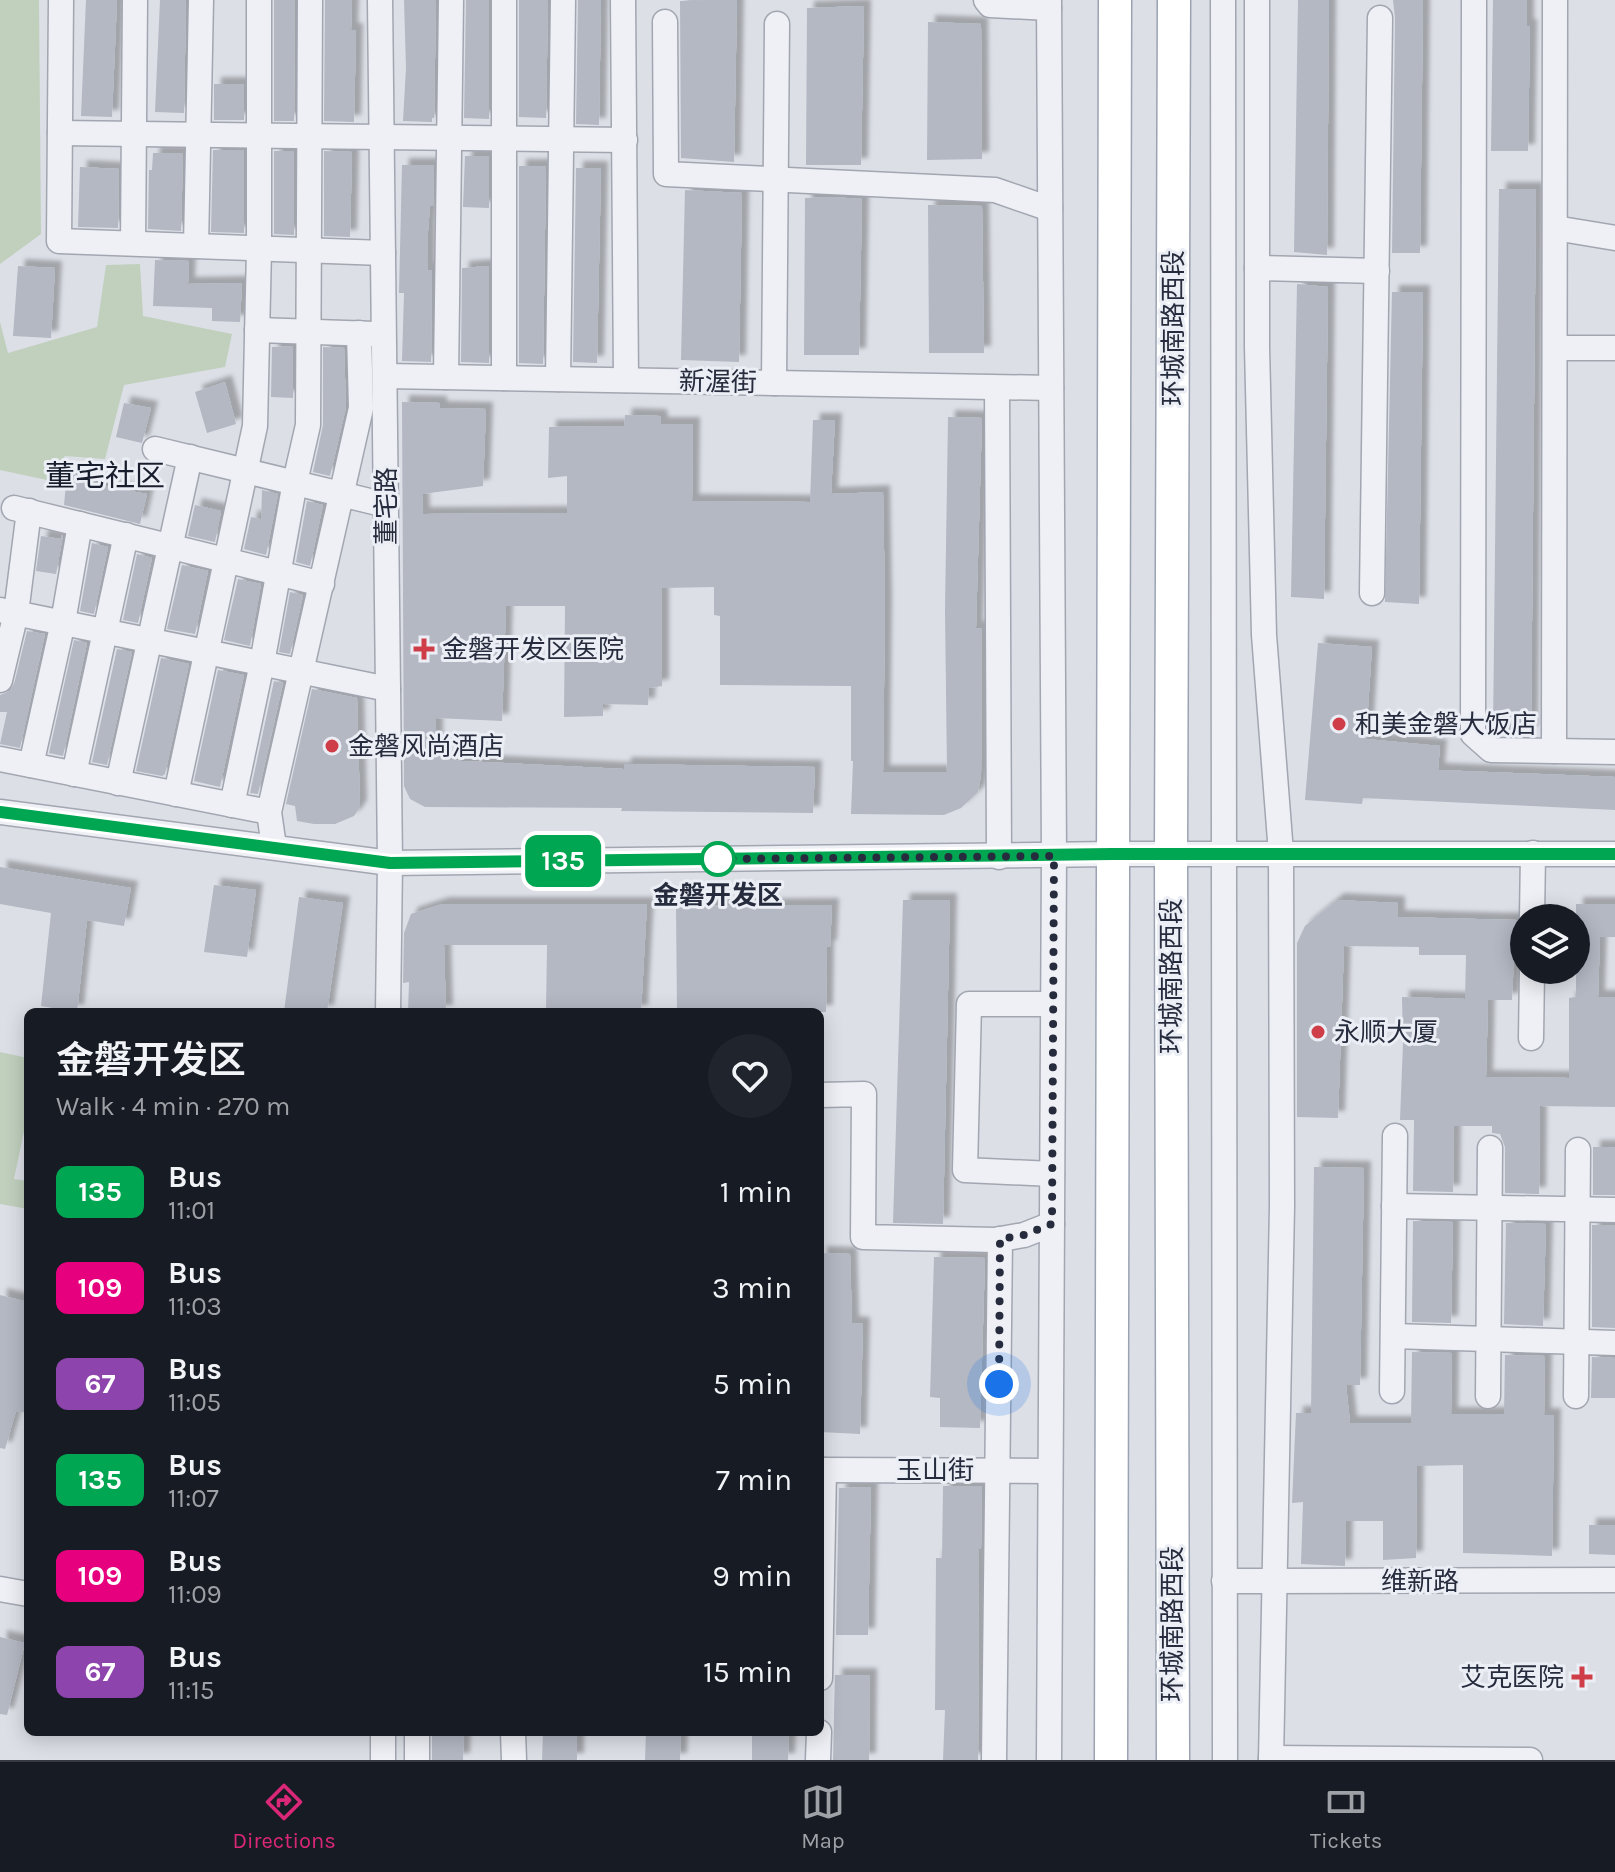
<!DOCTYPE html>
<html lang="en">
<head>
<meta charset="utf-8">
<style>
	:root { --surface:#171b24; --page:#20242c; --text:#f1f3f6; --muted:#9ea1a6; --line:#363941; --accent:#db2777 }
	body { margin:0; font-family:Karla,"Noto Sans SC",sans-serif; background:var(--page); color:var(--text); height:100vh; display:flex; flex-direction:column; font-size:30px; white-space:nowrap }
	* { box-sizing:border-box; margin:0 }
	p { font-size:26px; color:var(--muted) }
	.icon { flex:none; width:44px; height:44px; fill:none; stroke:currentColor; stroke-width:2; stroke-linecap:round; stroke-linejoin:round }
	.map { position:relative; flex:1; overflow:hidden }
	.sheet { position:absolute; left:24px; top:1008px; width:800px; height:728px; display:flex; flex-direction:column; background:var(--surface); border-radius:12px; box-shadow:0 4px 20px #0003 }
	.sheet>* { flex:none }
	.badge { padding:0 16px; border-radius:12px; font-size:28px; line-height:52px }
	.buttons { position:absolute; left:1510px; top:904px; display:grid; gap:16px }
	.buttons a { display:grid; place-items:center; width:80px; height:80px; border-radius:50%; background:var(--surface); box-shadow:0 4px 20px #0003; font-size:40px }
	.you { position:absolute; width:40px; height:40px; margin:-20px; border:6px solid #fff; border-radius:50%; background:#1a73e8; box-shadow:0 0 0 12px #1a73e833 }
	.map>.badge { position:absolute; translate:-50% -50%; box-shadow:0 0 0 4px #fff }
	.round { display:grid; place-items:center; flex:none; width:84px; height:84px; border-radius:42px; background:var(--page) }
	.summary { display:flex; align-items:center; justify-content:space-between; height:136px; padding:0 32px }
	h1 { font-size:38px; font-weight:600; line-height:60px }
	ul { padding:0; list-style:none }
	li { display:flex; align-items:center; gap:24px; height:96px; padding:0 32px }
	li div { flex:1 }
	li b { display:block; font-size:30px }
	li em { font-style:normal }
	li .badge { min-width:88px; font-weight:700; text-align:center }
	.dock { display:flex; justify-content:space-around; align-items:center; height:112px; border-top:2px solid var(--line); background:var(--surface); font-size:22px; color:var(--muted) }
	.dock a { display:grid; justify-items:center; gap:4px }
	.dock .current { color:var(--accent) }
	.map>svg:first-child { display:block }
	.green { fill:#c0d0bd }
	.building { fill:#b3b8c3; filter:url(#shadow) }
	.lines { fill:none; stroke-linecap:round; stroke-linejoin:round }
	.minor-casing { stroke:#a2a6b0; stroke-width:27 }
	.major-casing { stroke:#9ba3b2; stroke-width:35 }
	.minor { stroke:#eff0f5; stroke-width:24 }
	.major { stroke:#fff; stroke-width:32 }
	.line-casing { stroke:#fff; stroke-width:18 }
	.line { stroke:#00a651; stroke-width:12 }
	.walk { stroke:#262c3d; stroke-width:8; stroke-dasharray:0 14.4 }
	.poi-dot { fill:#cf3d48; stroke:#ebeef4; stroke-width:3 }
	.stop-dot { fill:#fff; stroke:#00a651; stroke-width:4 }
	.labels { text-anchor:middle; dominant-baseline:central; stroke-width:6; stroke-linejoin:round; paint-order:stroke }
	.street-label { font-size:26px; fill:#262c3d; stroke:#ebeef4 }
	.poi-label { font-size:26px; fill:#262c3d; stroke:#ebeef4; text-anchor:start }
	.stop-label { font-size:26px; font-weight:bold; fill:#262c3d; stroke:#ebeef4 }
	.quarter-label { font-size:30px; fill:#181e2d; stroke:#ebeef4 }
</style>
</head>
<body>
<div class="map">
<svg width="1615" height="1760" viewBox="0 0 1615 1760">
	<defs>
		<filter id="shadow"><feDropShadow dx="7" dy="-7" stdDeviation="2" flood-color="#0004"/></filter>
	</defs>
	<rect width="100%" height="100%" fill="#dcdfe6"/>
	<!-- green -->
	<g class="green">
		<path d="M 0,0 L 39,0 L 41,234 L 0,264 Z"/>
		<path d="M 140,264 L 143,316 L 232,334 L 225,367 L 124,385 L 105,459 L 65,456 L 47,480 L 0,470 L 0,322 L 8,353 L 97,327 L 106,265 Z"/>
		<path d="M 0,1052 L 28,1058 L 28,1112 L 14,1179 L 28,1181 L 28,1209 L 0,1204 Z"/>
	</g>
	<!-- building -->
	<g class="building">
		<path d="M 86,0 L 117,0 L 112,117 L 81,116 Z"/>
		<path d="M 160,0 L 186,0 L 184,113 L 155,112 Z"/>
		<path d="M 274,0 L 295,0 L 294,121 L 274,121 Z"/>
		<path d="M 325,0 L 352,0 L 351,30 L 356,30 L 354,122 L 324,121 Z"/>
		<path d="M 404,0 L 436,0 L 434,118 L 432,118 L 432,122 L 403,121 L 406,68 Z"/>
		<path d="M 466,0 L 489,0 L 489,119 L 464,118 Z"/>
		<path d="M 519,0 L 548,0 L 546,118 L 519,117 Z"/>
		<path d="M 578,0 L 601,0 L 599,125 L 576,124 Z"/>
		<path d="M 716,0 L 737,0 L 734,162 L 681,158 L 680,1 Z"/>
		<path d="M 1298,0 L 1329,0 L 1327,255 L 1294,252 Z"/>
		<path d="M 1393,0 L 1423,0 L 1420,253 L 1392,253 L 1395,18 Z"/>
		<path d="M 1493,0 L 1527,0 L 1527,26 L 1530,26 L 1528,151 L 1491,151 Z"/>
		<path d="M 864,6 L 861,165 L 806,165 L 807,8 Z"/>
		<path d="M 928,22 L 981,24 L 982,159 L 927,160 Z"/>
		<rect x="214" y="84" width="30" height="36"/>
		<path d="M 213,150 L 244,150 L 244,233 L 211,232 Z"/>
		<path d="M 274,151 L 294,151 L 294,235 L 274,234 Z"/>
		<path d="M 324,151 L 352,152 L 350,237 L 324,236 Z"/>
		<path d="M 153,153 L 183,153 L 181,231 L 148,229 L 149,170 L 152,170 Z"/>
		<path d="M 465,156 L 489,156 L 489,208 L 463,207 Z"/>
		<path d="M 402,165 L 434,165 L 433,206 L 430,206 L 428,231 L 428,270 L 432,270 L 431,362 L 402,361 L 404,293 L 399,293 Z"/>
		<path d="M 519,166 L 546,166 L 543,364 L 519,363 Z"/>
		<path d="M 80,167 L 119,169 L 118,228 L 78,227 Z"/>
		<path d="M 576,168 L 601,168 L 597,363 L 573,362 Z"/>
		<path d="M 1499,189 L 1536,189 L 1531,733 L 1493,732 Z"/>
		<path d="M 685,190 L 742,193 L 739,362 L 681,360 Z"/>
		<path d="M 832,197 L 862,199 L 859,355 L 804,355 L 805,198 Z"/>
		<path d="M 928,205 L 982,206 L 984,353 L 929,353 Z"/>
		<path d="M 155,260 L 189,261 L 188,284 L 242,283 L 240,322 L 212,321 L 212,308 L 153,306 Z"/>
		<path d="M 18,266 L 55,268 L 51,338 L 13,336 Z"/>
		<path d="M 489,266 L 489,363 L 461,362 L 462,268 Z"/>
		<path d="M 1297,284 L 1328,287 L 1324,599 L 1291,597 Z"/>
		<path d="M 1392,292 L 1423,292 L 1419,604 L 1385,602 Z"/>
		<path d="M 293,346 L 293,398 L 271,397 L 272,347 Z"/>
		<path d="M 323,347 L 344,348 L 346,407 L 330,476 L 313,472 L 323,425 Z"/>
		<path d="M 225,382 L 236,424 L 207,433 L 195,392 Z"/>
		<path d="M 402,402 L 440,403 L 440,408 L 486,409 L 483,486 L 422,494 L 423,514 L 567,513 L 567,476 L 548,478 L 549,427 L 624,426 L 625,415 L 660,416 L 661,424 L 693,424 L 692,501 L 810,502 L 813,420 L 835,420 L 831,494 L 883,492 L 885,605 L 883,772 L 947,772 L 945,610 L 948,417 L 982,418 L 976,628 L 982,628 L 981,775 L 978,792 L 961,808 L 944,815 L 851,814 L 853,761 L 851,761 L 851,686 L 720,685 L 720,616 L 714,615 L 714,587 L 662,588 L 662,686 L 649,688 L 648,705 L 603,704 L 603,716 L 564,717 L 565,606 L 506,606 L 502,721 L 436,718 L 436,740 L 444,759 L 462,761 L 624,769 L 624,764 L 815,767 L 813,813 L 621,811 L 622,808 L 425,807 L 410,799 L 404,786 Z"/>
		<path d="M 124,403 L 151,408 L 142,443 L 116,437 Z"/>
		<path d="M 67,473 L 94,476 L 93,484 L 147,494 L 140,524 L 64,505 Z"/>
		<path d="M 262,490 L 278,494 L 266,555 L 244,549 L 251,517 L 260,519 L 261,523 Z"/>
		<path d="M 307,501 L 323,505 L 310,566 L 296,562 Z"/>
		<path d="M 195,505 L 221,511 L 215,542 L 188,536 Z"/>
		<path d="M 62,535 L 63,535 L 56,574 L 36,571 L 41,536 L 61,539 Z"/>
		<path d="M 92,543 L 108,547 L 94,614 L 80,611 Z"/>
		<path d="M 137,554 L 152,558 L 138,623 L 123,620 Z"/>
		<path d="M 182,565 L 208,571 L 195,634 L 167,629 Z"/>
		<path d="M 238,579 L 261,584 L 250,646 L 224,640 Z"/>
		<path d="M 290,592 L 303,595 L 290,654 L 279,652 Z"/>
		<path d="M 27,631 L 45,634 L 20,748 L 0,744 L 7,712 L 0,712 L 0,695 L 10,691 L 14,684 Z"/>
		<path d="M 74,640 L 87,643 L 63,756 L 49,753 Z"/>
		<path d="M 1318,643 L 1372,647 L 1366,739 L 1440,746 L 1438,770 L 1615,777 L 1615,810 L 1363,798 L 1362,804 L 1305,800 Z"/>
		<path d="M 117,649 L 132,652 L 107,765 L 92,762 Z"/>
		<path d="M 161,658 L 189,664 L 165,774 L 162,776 L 136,771 Z"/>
		<path d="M 218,670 L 244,675 L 220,787 L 194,781 Z"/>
		<path d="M 274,681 L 283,683 L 258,794 L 250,793 Z"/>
		<path d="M 312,689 L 357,698 L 360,807 L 354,816 L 335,824 L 314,824 L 297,821 L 295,806 L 286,804 Z"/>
		<path d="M 0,867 L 131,888 L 124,926 L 87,920 L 77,1012 L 41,1006 L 51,913 L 0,904 Z"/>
		<path d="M 214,885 L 256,890 L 247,957 L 204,952 Z"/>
		<path d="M 299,897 L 343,903 L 327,1012 L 284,1012 Z"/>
		<path d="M 903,900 L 950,900 L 943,1224 L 893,1223 Z"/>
		<path d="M 1337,900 L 1398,903 L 1398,917 L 1517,920 L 1524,931 L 1522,956 L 1514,956 L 1512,1000 L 1488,1000 L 1486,1077 L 1569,1078 L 1569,998 L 1576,997 L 1576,904 L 1615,904 L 1615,937 L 1600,937 L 1598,997 L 1615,997 L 1615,1107 L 1540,1106 L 1539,1194 L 1505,1193 L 1505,1147 L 1500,1134 L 1492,1133 L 1492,1126 L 1454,1126 L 1453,1192 L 1413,1191 L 1414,1120 L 1400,1120 L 1403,1043 L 1402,997 L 1465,999 L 1466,955 L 1419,955 L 1419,947 L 1344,946 L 1338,1118 L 1297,1117 L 1297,943 L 1305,926 Z"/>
		<path d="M 442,904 L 647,904 L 641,1012 L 546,1012 L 547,945 L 444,945 L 446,1012 L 408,1012 L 409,982 L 403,983 L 404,933 L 411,914 Z"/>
		<path d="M 832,905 L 830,947 L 827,947 L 826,1012 L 677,1012 L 676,906 Z"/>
		<rect x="1593" y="1147" width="22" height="48"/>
		<path d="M 1314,1167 L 1364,1168 L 1360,1385 L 1346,1385 L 1350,1423 L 1411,1423 L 1412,1352 L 1452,1353 L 1451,1414 L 1504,1414 L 1505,1355 L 1545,1356 L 1544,1415 L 1554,1415 L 1552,1556 L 1463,1553 L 1463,1465 L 1417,1466 L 1416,1558 L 1383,1560 L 1383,1521 L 1346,1521 L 1345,1566 L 1301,1564 L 1303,1502 L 1292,1503 L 1296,1413 L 1311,1413 Z"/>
		<path d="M 1413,1221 L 1453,1222 L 1451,1323 L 1412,1322 Z"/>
		<path d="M 1506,1223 L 1546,1224 L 1543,1326 L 1504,1324 Z"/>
		<path d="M 1592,1225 L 1615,1225 L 1615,1328 L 1592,1327 Z"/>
		<path d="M 820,1253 L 850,1254 L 852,1323 L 863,1324 L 860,1434 L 820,1432 Z"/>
		<path d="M 934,1257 L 985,1258 L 980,1428 L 940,1427 L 940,1398 L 930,1397 Z"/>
		<path d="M 0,1295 L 28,1302 L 28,1413 L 16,1411 L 5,1449 L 0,1448 Z"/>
		<path d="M 1592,1357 L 1615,1358 L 1615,1398 L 1591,1398 Z"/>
		<path d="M 943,1486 L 982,1486 L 981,1549 L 979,1549 L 978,1760 L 943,1760 L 945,1710 L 935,1710 L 936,1558 L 942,1558 Z"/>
		<path d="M 871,1487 L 868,1635 L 836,1635 L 839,1488 Z"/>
		<path d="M 1589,1525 L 1615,1525 L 1615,1555 L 1589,1554 Z"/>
		<path d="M 0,1637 L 25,1643 L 7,1715 L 0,1714 Z"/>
		<path d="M 835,1675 L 870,1675 L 869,1760 L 833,1760 Z"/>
		<path d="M 432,1732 L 464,1732 L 463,1760 L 432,1760 Z"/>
		<path d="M 543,1732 L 577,1732 L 577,1760 L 542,1760 Z"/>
		<path d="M 646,1732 L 681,1732 L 680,1760 L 645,1760 Z"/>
		<path d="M 752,1732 L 789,1732 L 788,1760 L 752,1760 Z"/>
	</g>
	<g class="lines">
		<!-- minor casing -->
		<g class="minor-casing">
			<g id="minor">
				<path d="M 61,0 L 59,241 L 383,253"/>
				<path d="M 380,0 L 390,863 L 388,1012"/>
				<path d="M 623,0 L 626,380"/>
				<path d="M 986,0 L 990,5 L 1049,8"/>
				<path d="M 1049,0 L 1054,856 L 1049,1760"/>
				<path d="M 1223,0 L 1225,1760"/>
				<path d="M 1257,0 L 1257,347 L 1264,635 L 1281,853 L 1282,1206 L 1271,1760"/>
				<path d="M 1474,0 L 1473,734 L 1491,750 L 1615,752"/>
				<path d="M 665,22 L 666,174 L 995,190 L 1050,209"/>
				<path d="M 60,133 L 625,140"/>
				<path d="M 1555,228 L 1615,238"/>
				<path d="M 133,243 L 135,0"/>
				<path d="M 196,246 L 201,0"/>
				<path d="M 1257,268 L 1377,271"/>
				<path d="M 257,330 L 375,334"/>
				<path d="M 1555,348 L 1615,348"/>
				<path d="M 386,376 L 1051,388"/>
				<path d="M 446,377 L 451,0"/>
				<path d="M 504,378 L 504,0"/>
				<path d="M 558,379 L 563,0"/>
				<path d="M 774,383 L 777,24"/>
				<path d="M 997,388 L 999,857"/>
				<path d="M 155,449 L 386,505"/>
				<path d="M 14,508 L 322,584"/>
				<path d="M 1372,593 L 1380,18"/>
				<path d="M 0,610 L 388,689"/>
				<path d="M 0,680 L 16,613 L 29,511"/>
				<path d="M 1554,751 L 1555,0"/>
				<path d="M 0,759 L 269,812"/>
				<path d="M 31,765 L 63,622 L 80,524"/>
				<path d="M 74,774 L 126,535"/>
				<path d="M 118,783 L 190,457"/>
				<path d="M 176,794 L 255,426 L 259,248 L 259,0"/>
				<path d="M 232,805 L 262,663 L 295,482 L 308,425 L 310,0"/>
				<path d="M 0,812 L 390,863 L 1112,854 L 1615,854"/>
				<path d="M 274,847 L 269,812 L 361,408 L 359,333"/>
				<path d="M 1532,918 L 1533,853"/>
				<path d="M 1531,1038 L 1532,970"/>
				<path d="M 820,1095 L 864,1094 L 863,1237 L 995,1240 L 1024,1235 L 1052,1224"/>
				<path d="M 1052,1174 L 965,1170 L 969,1004 L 1052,1004"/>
				<path d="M 1394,1206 L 1615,1210"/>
				<path d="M 1393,1336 L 1615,1343"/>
				<path d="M 1392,1391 L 1395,1136"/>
				<path d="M 1488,1396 L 1490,1148"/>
				<path d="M 1576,1396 L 1578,1150"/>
				<path d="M 820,1470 L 1050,1471"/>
				<path d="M 1224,1581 L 1615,1580"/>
				<path d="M 0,1589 L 28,1594"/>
				<path d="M 820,1678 L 824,1470"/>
				<path d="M 513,1732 L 514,1760"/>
				<path d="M 1271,1758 L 1530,1760"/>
				<path d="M 383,1760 L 383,1732"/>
				<path d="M 417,1760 L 417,1732"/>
				<path d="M 818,1760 L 819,1732"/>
				<path d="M 994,1760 L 1000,1239"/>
			</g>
		</g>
		<!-- major casing -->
		<g class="major-casing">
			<g id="major">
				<path d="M 1111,1760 L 1115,0"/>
				<path d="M 1173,1760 L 1171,854 L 1174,0"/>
			</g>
		</g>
		<!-- minor -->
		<use href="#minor" class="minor"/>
		<!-- major -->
		<use href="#major" class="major"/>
	</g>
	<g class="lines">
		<!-- line casing -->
		<g class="line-casing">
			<path id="line" d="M 0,812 L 390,863 L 1112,854 L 1615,854"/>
		</g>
		<!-- line -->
		<use href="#line" class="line"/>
		<!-- walk -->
		<path class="walk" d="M 718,859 L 1054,856 L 1052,1224 L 1024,1235 L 1000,1239 L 999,1384"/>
	</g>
	<!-- markers -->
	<g class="poi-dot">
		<path d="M420 637h8v8h8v8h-8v8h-8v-8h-8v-8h8z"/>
		<circle cx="1339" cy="724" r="8"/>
		<circle cx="332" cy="746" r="8"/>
		<circle cx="1318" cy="1032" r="8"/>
		<path d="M1578 1665h8v8h8v8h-8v8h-8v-8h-8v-8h8z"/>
	</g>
	<circle class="stop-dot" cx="718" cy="859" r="16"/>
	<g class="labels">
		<!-- street labels -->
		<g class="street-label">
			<text transform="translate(1173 328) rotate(-90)">环城南路西段</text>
			<text transform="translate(718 382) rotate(1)">新渥街</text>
			<text transform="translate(386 506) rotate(-90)">董宅路</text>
			<text transform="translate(1171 976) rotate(-90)">环城南路西段</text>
			<text x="935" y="1470">玉山街</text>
			<text x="1420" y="1581">维新路</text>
			<text transform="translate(1172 1624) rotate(-90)">环城南路西段</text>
		</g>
		<!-- poi labels -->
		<g class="poi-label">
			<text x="442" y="649">金磐开发区医院</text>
			<text x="1355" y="724">和美金磐大饭店</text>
			<text x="348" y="746">金磐风尚酒店</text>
			<text x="1334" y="1032">永顺大厦</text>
			<text x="1564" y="1677" text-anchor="end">艾克医院</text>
		</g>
		<!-- stop labels -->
		<g class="stop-label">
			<text x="718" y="895">金磐开发区</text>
		</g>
		<!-- quarter labels -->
		<g class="quarter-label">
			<text x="105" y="476">董宅社区</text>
		</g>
	</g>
</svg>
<div class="buttons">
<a><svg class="icon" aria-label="layers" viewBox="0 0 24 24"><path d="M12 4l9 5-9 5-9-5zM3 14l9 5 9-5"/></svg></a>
</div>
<div class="you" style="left:999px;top:1384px"></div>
<b class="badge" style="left:563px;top:861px;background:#00a651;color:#fff">135</b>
<section class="sheet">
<div class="summary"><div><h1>金磐开发区</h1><p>Walk · 4 min · 270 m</p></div><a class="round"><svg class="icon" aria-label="heart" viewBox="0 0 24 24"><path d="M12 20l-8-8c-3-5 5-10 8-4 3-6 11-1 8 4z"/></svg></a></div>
<ul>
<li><span class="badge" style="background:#00a651;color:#fff">135</span><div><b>Bus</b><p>11:01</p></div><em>1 min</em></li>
<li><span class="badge" style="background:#e6007e;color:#fff">109</span><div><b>Bus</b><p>11:03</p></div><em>3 min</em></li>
<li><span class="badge" style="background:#8e44ad;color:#fff">67</span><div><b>Bus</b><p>11:05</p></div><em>5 min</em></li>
<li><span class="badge" style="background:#00a651;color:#fff">135</span><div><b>Bus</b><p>11:07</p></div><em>7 min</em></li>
<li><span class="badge" style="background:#e6007e;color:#fff">109</span><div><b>Bus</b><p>11:09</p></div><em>9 min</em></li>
<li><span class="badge" style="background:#8e44ad;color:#fff">67</span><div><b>Bus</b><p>11:15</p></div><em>15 min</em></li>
</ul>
</section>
</div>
<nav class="dock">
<a class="current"><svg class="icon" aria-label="directions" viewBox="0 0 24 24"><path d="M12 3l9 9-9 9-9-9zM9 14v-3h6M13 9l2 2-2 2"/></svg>Directions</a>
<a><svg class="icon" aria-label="map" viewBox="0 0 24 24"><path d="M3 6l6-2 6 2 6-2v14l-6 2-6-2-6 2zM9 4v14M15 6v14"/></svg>Map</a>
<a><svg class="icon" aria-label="tickets" viewBox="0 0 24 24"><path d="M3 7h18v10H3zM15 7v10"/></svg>Tickets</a>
</nav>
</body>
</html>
